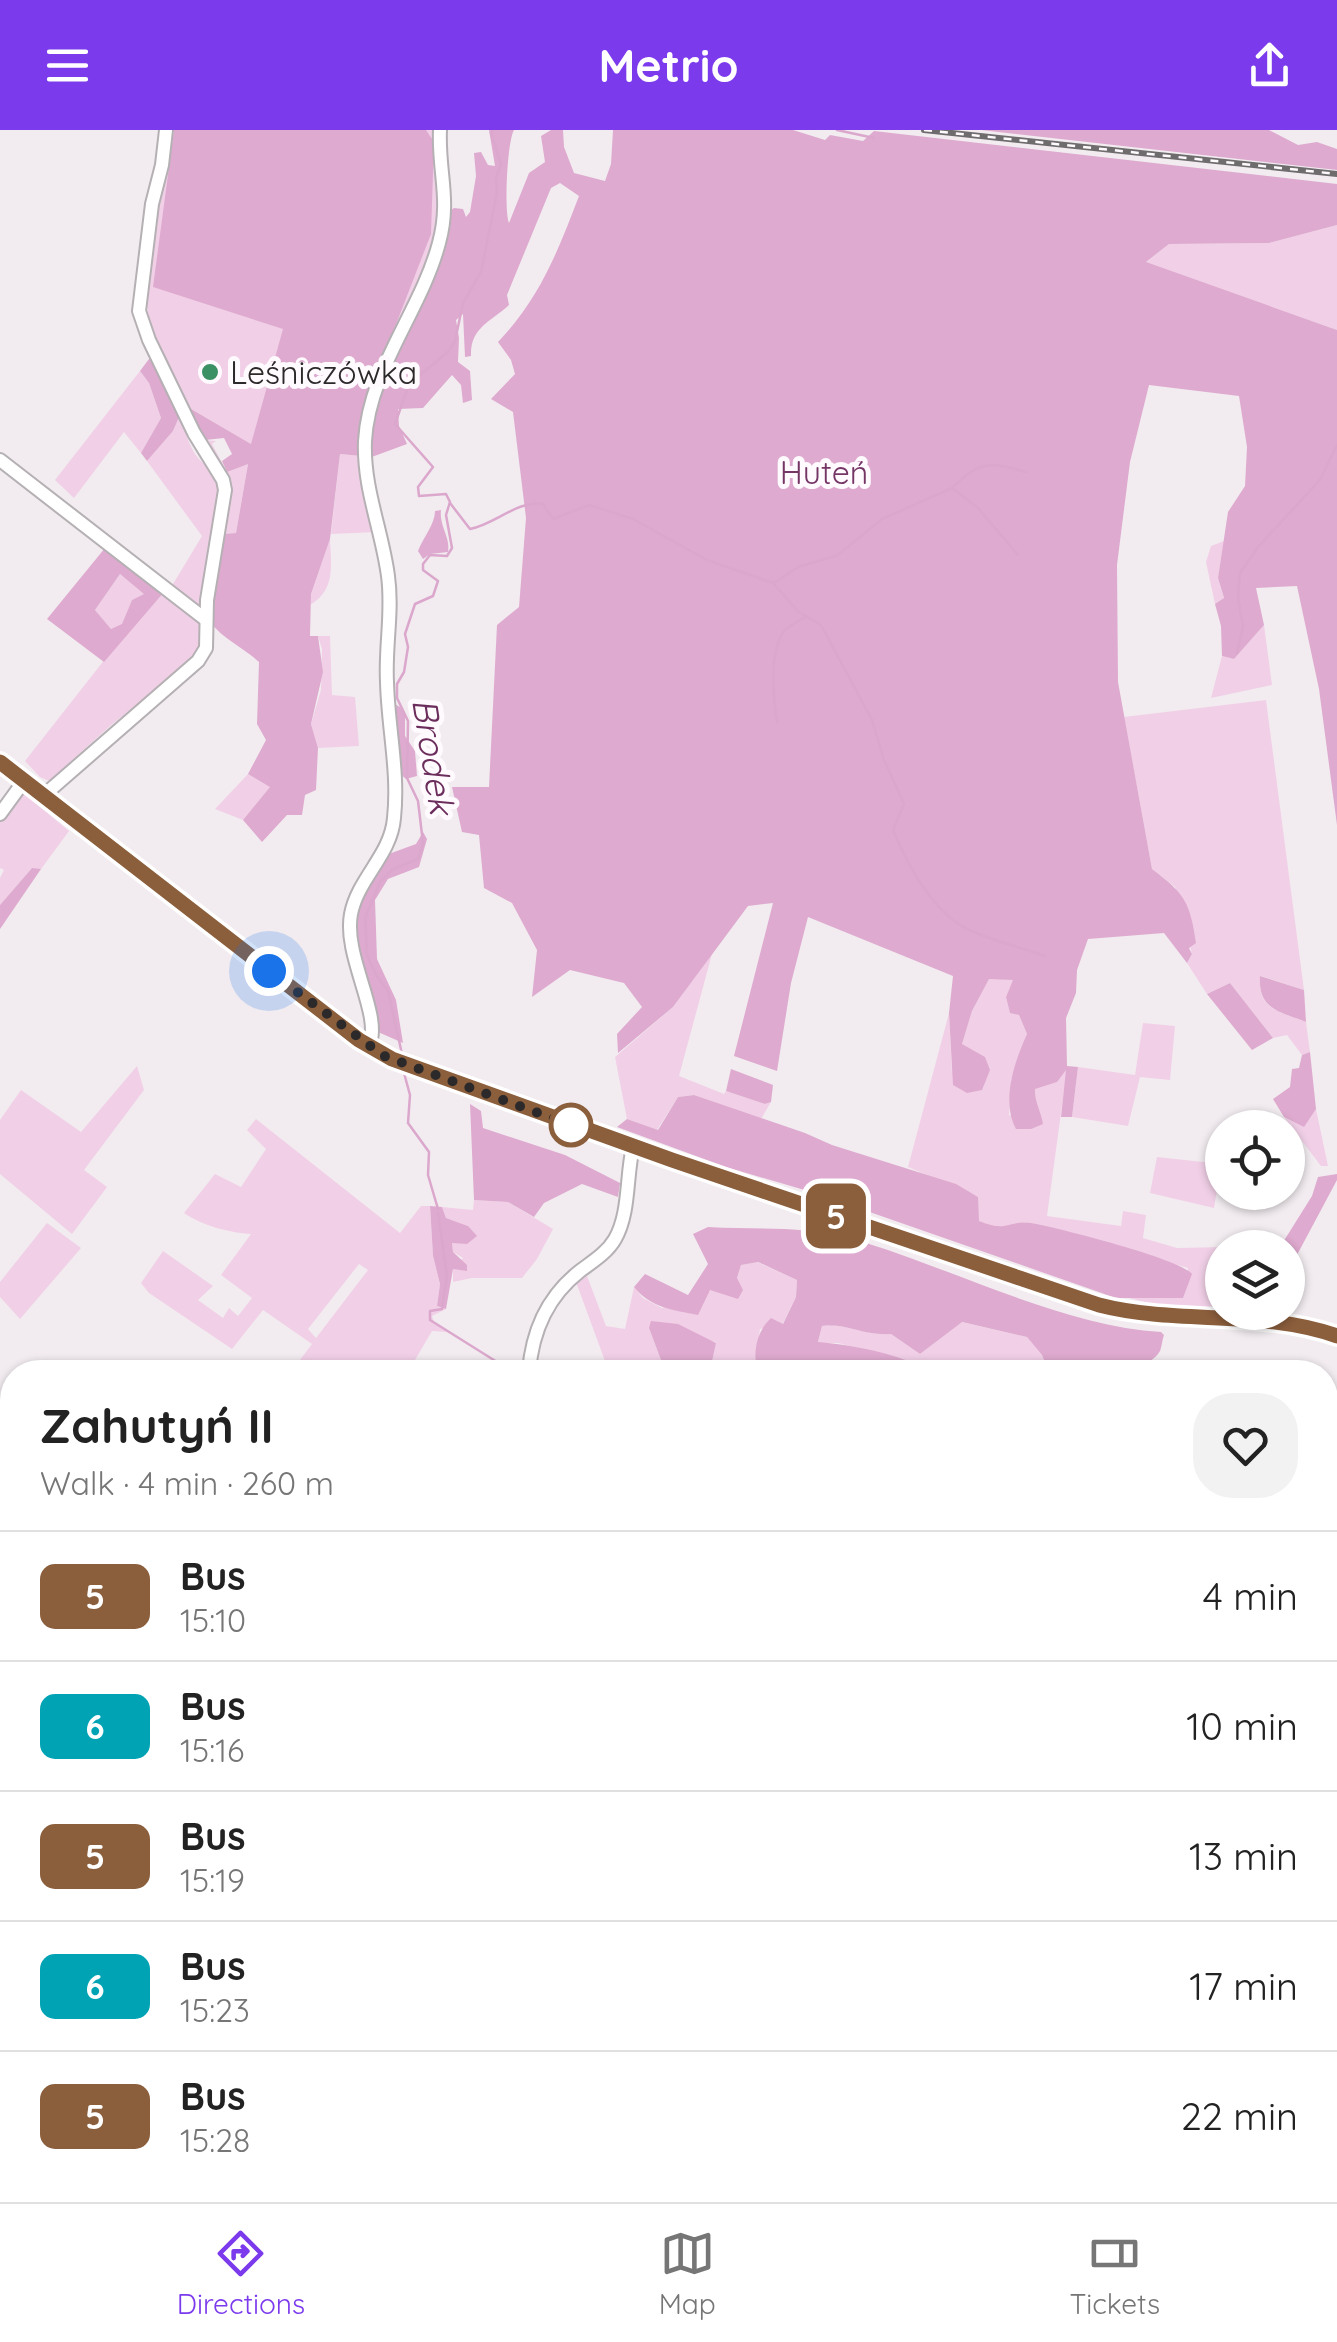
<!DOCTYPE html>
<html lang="en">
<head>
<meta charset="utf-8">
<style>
	:root { --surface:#fff; --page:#f2f2f2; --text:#222; --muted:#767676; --line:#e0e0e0; --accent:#7c3aed }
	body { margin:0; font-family:Quicksand,sans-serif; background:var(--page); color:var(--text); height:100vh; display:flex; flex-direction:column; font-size:38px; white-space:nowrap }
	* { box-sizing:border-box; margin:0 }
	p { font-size:32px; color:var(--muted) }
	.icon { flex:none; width:55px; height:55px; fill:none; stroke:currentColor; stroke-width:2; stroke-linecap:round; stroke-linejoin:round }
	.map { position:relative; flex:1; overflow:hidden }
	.panel { position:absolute; left:0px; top:1230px; width:1338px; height:842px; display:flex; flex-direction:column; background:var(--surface); border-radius:40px 40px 0 0; box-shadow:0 2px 8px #0004 }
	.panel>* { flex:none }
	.badge { padding:0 20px; border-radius:15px; font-size:35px; line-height:65px }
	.controls { position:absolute; left:1205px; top:980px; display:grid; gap:20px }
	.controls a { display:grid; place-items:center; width:100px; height:100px; border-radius:50%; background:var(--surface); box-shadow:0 2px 8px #0004; font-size:50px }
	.you { position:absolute; width:50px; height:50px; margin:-25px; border:8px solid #fff; border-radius:50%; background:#1a73e8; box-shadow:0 0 0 15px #1a73e833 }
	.map>.badge { position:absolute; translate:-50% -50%; box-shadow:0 0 0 5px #fff }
	.round { display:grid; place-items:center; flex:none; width:105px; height:105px; border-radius:40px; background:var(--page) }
	.summary { display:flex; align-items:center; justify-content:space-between; height:170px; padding:0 40px }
	h1 { font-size:48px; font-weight:700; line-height:75px }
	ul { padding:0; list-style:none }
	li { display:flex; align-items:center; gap:30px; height:130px; padding:0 40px; border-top:2px solid var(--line) }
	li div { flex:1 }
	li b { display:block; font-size:38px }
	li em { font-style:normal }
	li .badge { min-width:110px; font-weight:700; text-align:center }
	header { display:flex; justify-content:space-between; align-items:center; height:130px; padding:0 40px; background:var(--accent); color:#fff; font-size:45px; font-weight:700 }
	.menu { display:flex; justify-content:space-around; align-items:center; height:140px; border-top:2px solid var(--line); background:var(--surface); font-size:28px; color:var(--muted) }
	.menu a { display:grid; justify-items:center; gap:5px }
	.menu .selected { color:var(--accent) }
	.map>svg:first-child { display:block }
	.green { fill:#f1d0e7; fill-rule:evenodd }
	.forest { fill:#deaacf; fill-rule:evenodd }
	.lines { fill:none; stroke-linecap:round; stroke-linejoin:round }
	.stream { stroke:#dba7cc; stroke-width:2.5 }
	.minor-casing { stroke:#b5b0b3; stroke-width:16 }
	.major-casing { stroke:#ccc; stroke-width:19 }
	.minor { stroke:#fff; stroke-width:12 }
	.major { stroke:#daa5cd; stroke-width:15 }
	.rail-casing { stroke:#6f6c6e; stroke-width:6 }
	.rail { stroke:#fffafd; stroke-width:2.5; stroke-dasharray:8; stroke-linecap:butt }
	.line-casing { stroke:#fff; stroke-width:22 }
	.line { stroke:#8b5e3c; stroke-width:15 }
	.walk { stroke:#2b292a; stroke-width:10; stroke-dasharray:0 18 }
	.poi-dot { fill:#3c9164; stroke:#fffafd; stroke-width:4 }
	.stop-dot { fill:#fff; stroke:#8b5e3c; stroke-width:5 }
	.labels { text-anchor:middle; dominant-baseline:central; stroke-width:10; stroke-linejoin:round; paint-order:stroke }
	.poi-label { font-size:32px; fill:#2b292a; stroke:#fffafd; text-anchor:start }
	.park-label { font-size:32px; fill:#753666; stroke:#fffafd }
	.water-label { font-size:35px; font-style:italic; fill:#6b2d5c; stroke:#fffafd }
</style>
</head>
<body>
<header><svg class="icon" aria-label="menu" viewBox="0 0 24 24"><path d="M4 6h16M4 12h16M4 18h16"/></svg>Metrio<svg class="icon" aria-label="share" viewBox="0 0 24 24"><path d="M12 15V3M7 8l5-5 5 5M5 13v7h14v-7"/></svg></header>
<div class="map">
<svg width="1337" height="2072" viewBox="0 0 1337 2072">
	<rect width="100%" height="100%" fill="#f2ecf0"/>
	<!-- green -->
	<g class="green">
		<path d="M 171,0 L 433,0 L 441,52 L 439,114 L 386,223 L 251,314 L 186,276 L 149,200 L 146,159 L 155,76 L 170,29 Z"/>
		<path d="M 1337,95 L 1337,200 L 1145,133 L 1169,114 L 1269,113 Z"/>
		<path d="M 140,241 L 149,253 L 161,288 L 141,323 L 124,302 L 74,368 L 55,350 Z"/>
		<path d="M 180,285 C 184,298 188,313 195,324 C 203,336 217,342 221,356 L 200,476 L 196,476 L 173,454 L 202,406 L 147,331 L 173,301 Z"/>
		<path d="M 205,310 L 216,311 L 212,314 L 227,342 L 248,333 L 236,403 L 222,404 L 228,359 Z"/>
		<path d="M 340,324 L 361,326 L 377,402 L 331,404 Z"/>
		<path d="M 330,409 C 331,435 336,460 310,475 L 311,464 Z"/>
		<path d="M 1224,411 L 1218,448 L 1224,469 L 1215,474 L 1206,432 L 1211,416 Z"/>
		<path d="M 120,444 L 145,464 L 132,470 L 122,495 L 111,499 L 95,480 Z"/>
		<path d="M 164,462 L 200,490 L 202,515 L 196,526 L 110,596 L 49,651 L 40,647 L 25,631 L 120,510 Z"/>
		<path d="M 1264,495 L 1272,555 L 1211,568 L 1222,526 L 1234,529 Z"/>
		<path d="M 318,506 L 330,506 L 332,565 L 355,567 L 359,616 L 318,618 L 311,594 L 321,560 L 322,519 Z"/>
		<path d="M 1266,570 L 1304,860 L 1261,846 C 1256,880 1280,881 1306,892 L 1310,922 L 1302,925 L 1287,905 L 1273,908 L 1230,853 L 1207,864 L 1187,833 L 1192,824 L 1175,757 L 1152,739 L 1124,587 Z"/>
		<path d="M 248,644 L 271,656 L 243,690 L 215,679 Z"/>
		<path d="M 21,661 L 69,701 L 41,739 L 31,739 L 0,775 L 0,748 L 4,740 L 0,738 L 0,691 Z"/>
		<path d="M 712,824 L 679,946 L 724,964 L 726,961 L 765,974 L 771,972 L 761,989 L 694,965 L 678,967 L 657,1000 L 627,989 L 615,927 L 673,877 Z"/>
		<path d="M 989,848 L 1014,850 L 1006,867 L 1010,882 L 1019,885 L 1027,904 L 1011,951 L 1009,986 L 1034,969 L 1035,958 L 1057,952 L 1060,944 L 1067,939 L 1047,1086 L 1121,1096 L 1123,1081 L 1146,1085 L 1143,1108 L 1177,1118 L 1223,1117 L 1222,1178 L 1156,1175 L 1129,1168 L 1183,1168 L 1188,1138 L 1026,1092 L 998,1099 L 978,1091 L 978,1067 L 908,1037 L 949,883 L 952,941 L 973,922 L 962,914 L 972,881 Z"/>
		<path d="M 1143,893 L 1175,896 L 1170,950 L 1140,947 L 1128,996 L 1072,987 L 1078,937 L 1135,945 Z"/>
		<path d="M 137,936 L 144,960 L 84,1040 L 107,1057 L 72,1104 L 0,1044 L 0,990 L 21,960 L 81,1002 Z"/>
		<path d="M 1316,979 L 1328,1036 L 1321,1036 L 1284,987 L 1304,996 Z"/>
		<path d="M 256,989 L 400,1103 L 421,1076 L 430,1076 L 433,1126 L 440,1154 L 437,1176 L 446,1179 L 432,1186 L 434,1192 L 448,1202 L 432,1201 L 408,1242 L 291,1242 L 312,1214 L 263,1180 L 232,1219 L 149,1163 L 141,1153 L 163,1121 L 213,1156 L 198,1170 L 223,1188 L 229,1178 L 238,1186 L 252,1168 L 221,1145 L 251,1104 C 230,1103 201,1095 184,1083 L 215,1044 L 241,1057 L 266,1019 L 247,1000 ZM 359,1134 L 368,1140 L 316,1208 L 308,1199 Z"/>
		<path d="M 1157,1027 L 1222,1034 L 1220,1060 L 1217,1060 L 1214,1078 L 1150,1063 Z"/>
		<path d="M 474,1070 L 508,1072 L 553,1099 L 537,1129 L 522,1148 L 472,1148 L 453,1152 L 453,1138 L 463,1128 L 453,1122 L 452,1113 L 468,1096 L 446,1088 L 442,1077 L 473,1080 Z"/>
		<path d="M 47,1093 L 81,1118 L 20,1189 L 0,1167 L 0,1152 Z"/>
		<path d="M 757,1132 L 797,1150 L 796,1167 L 782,1195 L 760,1199 L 755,1231 L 757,1242 L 725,1242 L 711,1236 L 716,1212 L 649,1198 L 664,1238 L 652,1242 L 609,1242 L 576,1152 L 587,1146 L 606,1196 L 625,1199 L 634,1157 L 643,1168 L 662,1178 L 710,1160 L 722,1162 L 737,1148 L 741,1135 Z"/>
		<path d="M 961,1192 L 1027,1207 L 1042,1225 L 1049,1242 L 928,1242 L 908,1231 L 838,1213 L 818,1213 L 822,1196 C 848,1193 863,1206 891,1204 L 920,1224 Z"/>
		<path d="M 0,1349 L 12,1359 L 12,1419 L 0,1409 Z"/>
		<path d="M 3,1468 L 12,1474 L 12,1529 L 0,1520 L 0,1472 Z"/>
		<path d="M 1334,1555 L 1337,1556 L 1337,1575 L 1330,1587 L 1337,1594 L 1337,1629 L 1325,1636 L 1325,1583 Z"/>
		<path d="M 12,1960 L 12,2026 L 0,2037 L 0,1970 Z"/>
		<path d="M 1196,2060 L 1283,2060 L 1261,2072 L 1207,2072 Z"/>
	</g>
	<!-- forest -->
	<g class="forest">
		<path d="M 174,0 L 426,0 L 434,12 L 431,104 L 381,233 L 361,326 L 340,324 L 330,409 L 311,464 L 310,506 L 318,506 L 323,542 L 311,594 L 318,618 L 316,660 L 305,665 L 302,685 L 287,685 L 262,712 L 243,690 L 270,657 L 248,644 L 266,610 L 257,594 L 259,532 C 244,518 223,509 211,493 L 222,404 L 236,403 L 248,334 L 227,342 L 222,331 L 232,324 L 224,308 L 205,310 L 186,276 L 251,314 L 283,199 L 153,157 Z"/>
		<path d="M 489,0 L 514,0 C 507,12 504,82 509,93 L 529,43 L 545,32 L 541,6 L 551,0 L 563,0 L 564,17 L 574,43 L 605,51 L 611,34 L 613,0 L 793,0 L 825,10 L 830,5 L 863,11 L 874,1 L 1337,54 L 1337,95 L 1269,113 L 1169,114 L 1146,132 L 1337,200 L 1337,695 L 1319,559 L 1297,456 L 1256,458 L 1264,495 L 1234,529 L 1222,526 L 1221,496 L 1215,474 L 1224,468 L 1218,448 L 1228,382 L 1245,356 L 1247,317 L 1239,266 L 1149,255 L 1130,332 L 1117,435 L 1118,552 L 1152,739 C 1185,764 1190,772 1196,813 L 1189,818 L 1192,824 L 1187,833 L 1164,803 L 1088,809 L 1077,840 L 1076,863 L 1066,888 L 1067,936 L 1078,937 L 1072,987 L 1061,987 L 1066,940 L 1057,952 L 1035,959 C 1034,971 1041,981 1043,994 L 1031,999 L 1016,999 C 1001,971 1014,933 1027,904 L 1019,885 L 1010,883 L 1006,867 L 1013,850 L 989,849 L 972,881 L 962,914 L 985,927 L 990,940 L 982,960 L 967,963 L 953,955 L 949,883 L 953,846 L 808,787 L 791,853 L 777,941 L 734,926 L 773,773 L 748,776 L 673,877 L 618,923 L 617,904 L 642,877 L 624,853 L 570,840 L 532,867 L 537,820 L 512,773 L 484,758 L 479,705 L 462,702 L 452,657 L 489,657 L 497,495 L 519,477 L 526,388 L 513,282 L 491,269 L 515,244 L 511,230 L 498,212 C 540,168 558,121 579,66 L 560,53 L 551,58 L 507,165 L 509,175 C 491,192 470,197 471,226 L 465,227 L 463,184 L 456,190 L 459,208 L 458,232 L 470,241 L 472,270 L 463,273 L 461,255 L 452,245 L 423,278 L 398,279 L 399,296 L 407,314 L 369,328 L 370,292 L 448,82 L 454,78 L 463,79 L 466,87 L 470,82 L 476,46 L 474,23 L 481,22 L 488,35 L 495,36 Z"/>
		<path d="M 981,0 L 1269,0 L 1298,15 L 1317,12 L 1337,19 L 1337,40 Z"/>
		<path d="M 152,225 L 180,285 L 173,301 L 147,331 L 141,323 L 161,288 L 149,253 L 140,241 Z"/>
		<path d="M 441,380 C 439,396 451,408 448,422 L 430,424 L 423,429 L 418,421 C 423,408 435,394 435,381 Z"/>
		<path d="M 105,418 L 164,462 L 104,532 L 47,489 ZM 120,444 L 144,464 L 132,470 L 122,494 L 111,499 L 95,480 Z"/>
		<path d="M 391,572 L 400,577 L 405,585 L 405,606 L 415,621 L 417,646 L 406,649 L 397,641 Z"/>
		<path d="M 423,702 L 427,709 L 419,737 L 388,749 L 375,770 L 377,829 L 396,870 L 403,913 L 378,902 L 359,841 L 355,778 L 386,725 L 416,714 Z"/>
		<path d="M 32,738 L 41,739 L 0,799 L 0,775 Z"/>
		<path d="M 1260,846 L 1304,860 L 1306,892 C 1279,881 1258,880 1260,846 Z"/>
		<path d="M 1230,853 L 1273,908 L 1252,920 L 1207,864 Z"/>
		<path d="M 1310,922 L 1316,979 L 1304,997 L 1284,987 L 1273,969 L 1290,957 L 1292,939 L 1299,938 L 1302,925 Z"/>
		<path d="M 731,939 L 773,955 L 771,972 L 765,974 L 726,961 Z"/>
		<path d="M 694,965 L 805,1003 L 832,1015 L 956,1054 L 978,1067 L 979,1091 C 1008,1103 1006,1090 1031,1093 C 1055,1097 1181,1129 1192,1144 L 1183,1168 L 1116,1168 L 818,1064 L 726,1037 L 617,997 L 627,989 L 658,1000 L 678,967 Z"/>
		<path d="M 470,974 L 481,981 L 483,998 L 565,1025 L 620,1053 L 618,1067 L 582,1054 L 544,1073 L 534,1087 L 508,1072 L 474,1070 Z"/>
		<path d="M 1337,1044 L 1337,1050 L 1290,1138 L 1291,1177 L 1288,1177 L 1288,1118 L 1280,1117 L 1312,1066 L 1318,1047 Z"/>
		<path d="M 430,1076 L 442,1077 L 446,1088 L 468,1096 L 477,1106 L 467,1114 L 452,1113 L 453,1122 L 467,1135 L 467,1141 L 453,1139 L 446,1179 L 437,1176 L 440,1154 L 433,1126 Z"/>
		<path d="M 708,1097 C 757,1100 805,1095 853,1109 C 950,1137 1061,1196 1161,1202 L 1164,1205 C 1162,1210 1162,1216 1160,1221 C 1146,1247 1075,1243 1049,1242 L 1042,1225 L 1027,1207 L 962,1192 L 920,1224 L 891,1204 C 862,1206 848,1193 822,1196 L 818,1212 C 846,1214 906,1224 928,1242 L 757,1242 C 753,1222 756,1202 771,1188 L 783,1194 L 796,1167 L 797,1150 L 758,1132 L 741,1135 L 737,1148 L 743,1160 L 738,1169 L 710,1160 L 698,1185 C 673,1180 651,1178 634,1157 L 645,1144 L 688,1165 L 708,1134 L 693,1104 Z"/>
		<path d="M 651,1191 L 678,1194 L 716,1213 L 711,1236 L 664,1238 L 649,1198 Z"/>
		<path d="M 1325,1709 L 1337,1717 L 1334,1763 L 1337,1836 L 1325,1816 Z"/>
		<path d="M 1325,1834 L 1337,1861 L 1337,1928 L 1325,1911 Z"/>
		<path d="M 780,2060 L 844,2060 L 839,2072 L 764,2072 Z"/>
	</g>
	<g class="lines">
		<!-- stream -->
		<g class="stream">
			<path d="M 837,0 L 874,8"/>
			<path d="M 952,358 C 981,330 989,332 1026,342"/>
			<path d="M 450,373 L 470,399 C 496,394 517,370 543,374 L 553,389 L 589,375 L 633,389 L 707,430 L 773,453 L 799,482 L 821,495 L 872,590 L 884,630 L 904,674 L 893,700 C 908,736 933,782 969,800 C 993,811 1020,817 1045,826"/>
			<path d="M 774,453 L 798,437 L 838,425 L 882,389 L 952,358 L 978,378 L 1018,425"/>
			<path d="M 1237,523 L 1243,496 L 1238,469 L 1240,443 L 1258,417 L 1320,350 L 1337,315"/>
			<path d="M 777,592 C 773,569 769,521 784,501 C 788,496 799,491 805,487"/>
			<path d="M 402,924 L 388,861 L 376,845 L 367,825 L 365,788 L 380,752 L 393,739 L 418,729 L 423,713 L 418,671 L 407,648 L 408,591 L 397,568 L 397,554 L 404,542 L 408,517 L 405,504 L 415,474 L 433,466 L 438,451 L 423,440 L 423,434 L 430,425 L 447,426 L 452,418 L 446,385 L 450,372 L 446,364 L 419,366 L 418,357 L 433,337 L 395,294 L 409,254 L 449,221 L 455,211 L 463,173 L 481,142 L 497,63 L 496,48 L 501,34 L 491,3 L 493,0"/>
			<path d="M 404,943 L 410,965 L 408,993 L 429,1022 L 428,1045 L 438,1079"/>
			<path d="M 438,1083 L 447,1146 L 442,1179 L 430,1181 L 430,1190 L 513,1242"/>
			<path d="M 1325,1861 L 1334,1874 L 1337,1886"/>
			<path d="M 0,1988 L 12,1980"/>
			<path d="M 178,2072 L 191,2060"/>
			<path d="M 810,2072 L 813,2060"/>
		</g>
		<!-- minor casing -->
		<g class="minor-casing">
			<g id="minor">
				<path d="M 0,330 L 205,489"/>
				<path d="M 43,666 L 198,531 L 206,518 L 207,470 L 225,360 L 223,350 L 194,303 L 149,210 L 139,181 L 152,74 L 162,35 L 166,0"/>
				<path d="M 0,684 L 24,651"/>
				<path d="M 369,916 C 383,885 343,827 351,784 C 358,748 391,725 394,688 C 399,642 388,597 387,552 C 385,516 393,482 388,446 C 382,400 363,358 365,311 C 369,239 421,181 439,113 C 451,69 438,42 440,0"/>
				<path d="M 529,1242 C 532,1202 548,1166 580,1141 C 592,1132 607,1123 615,1109 C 630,1083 626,1046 633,1017"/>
				<path d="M 1325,1919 L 1337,1941"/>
			</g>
		</g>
		<!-- major casing -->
		<g class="major-casing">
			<path id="major" d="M 0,632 L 359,909 L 392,929 L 672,1030 L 1099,1175 C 1177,1195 1260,1180 1337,1206"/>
		</g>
		<!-- minor -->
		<use href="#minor" class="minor"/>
		<!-- major -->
		<use href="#major" class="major"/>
		<!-- rail casing -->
		<g class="rail-casing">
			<path id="rail" d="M 924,0 L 1337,44"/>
		</g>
		<!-- rail -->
		<use href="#rail" class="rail"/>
	</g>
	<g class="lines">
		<!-- line casing -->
		<g class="line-casing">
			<path id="line" d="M 0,632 L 359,910 L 392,929 L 672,1030 L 1099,1175 C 1177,1195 1261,1179 1337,1206"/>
		</g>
		<!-- line -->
		<use href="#line" class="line"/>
		<!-- walk -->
		<path class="walk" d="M 269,841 L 384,926 L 571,995"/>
	</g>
	<!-- markers -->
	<circle class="poi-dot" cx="210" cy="242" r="10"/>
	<circle class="stop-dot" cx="571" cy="995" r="20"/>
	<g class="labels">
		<!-- poi labels -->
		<g class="poi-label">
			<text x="230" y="242">Leśniczówka</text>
		</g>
		<!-- park labels -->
		<g class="park-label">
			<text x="824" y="342">Huteń</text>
		</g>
		<!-- water labels -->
		<g class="water-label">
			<text transform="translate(434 626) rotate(81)">Brodek</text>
		</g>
	</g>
</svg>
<div class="controls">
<a><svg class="icon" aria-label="locate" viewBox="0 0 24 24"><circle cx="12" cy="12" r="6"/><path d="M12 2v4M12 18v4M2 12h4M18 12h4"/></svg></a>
<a><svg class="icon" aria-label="layers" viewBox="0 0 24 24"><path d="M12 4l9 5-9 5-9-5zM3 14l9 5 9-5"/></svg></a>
</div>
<div class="you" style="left:269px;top:841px"></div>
<b class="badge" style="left:836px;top:1086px;background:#8b5e3c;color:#fff">5</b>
<section class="panel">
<div class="summary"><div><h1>Zahutyń II</h1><p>Walk · 4 min · 260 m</p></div><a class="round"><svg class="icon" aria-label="heart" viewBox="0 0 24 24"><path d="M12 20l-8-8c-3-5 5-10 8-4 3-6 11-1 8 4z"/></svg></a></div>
<ul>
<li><span class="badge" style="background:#8b5e3c;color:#fff">5</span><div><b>Bus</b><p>15:10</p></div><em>4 min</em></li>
<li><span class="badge" style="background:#00a3b4;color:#fff">6</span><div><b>Bus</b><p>15:16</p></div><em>10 min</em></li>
<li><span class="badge" style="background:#8b5e3c;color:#fff">5</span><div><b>Bus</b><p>15:19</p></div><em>13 min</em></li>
<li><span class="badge" style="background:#00a3b4;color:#fff">6</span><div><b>Bus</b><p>15:23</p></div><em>17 min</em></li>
<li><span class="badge" style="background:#8b5e3c;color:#fff">5</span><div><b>Bus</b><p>15:28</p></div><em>22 min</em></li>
</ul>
</section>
</div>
<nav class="menu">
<a class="selected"><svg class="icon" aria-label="directions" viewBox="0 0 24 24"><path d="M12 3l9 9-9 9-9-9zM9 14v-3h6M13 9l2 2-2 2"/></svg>Directions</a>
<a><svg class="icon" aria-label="map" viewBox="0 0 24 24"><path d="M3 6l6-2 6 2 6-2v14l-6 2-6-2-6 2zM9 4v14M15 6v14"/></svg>Map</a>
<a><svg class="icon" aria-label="tickets" viewBox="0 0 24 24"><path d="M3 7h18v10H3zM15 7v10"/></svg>Tickets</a>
</nav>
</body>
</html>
